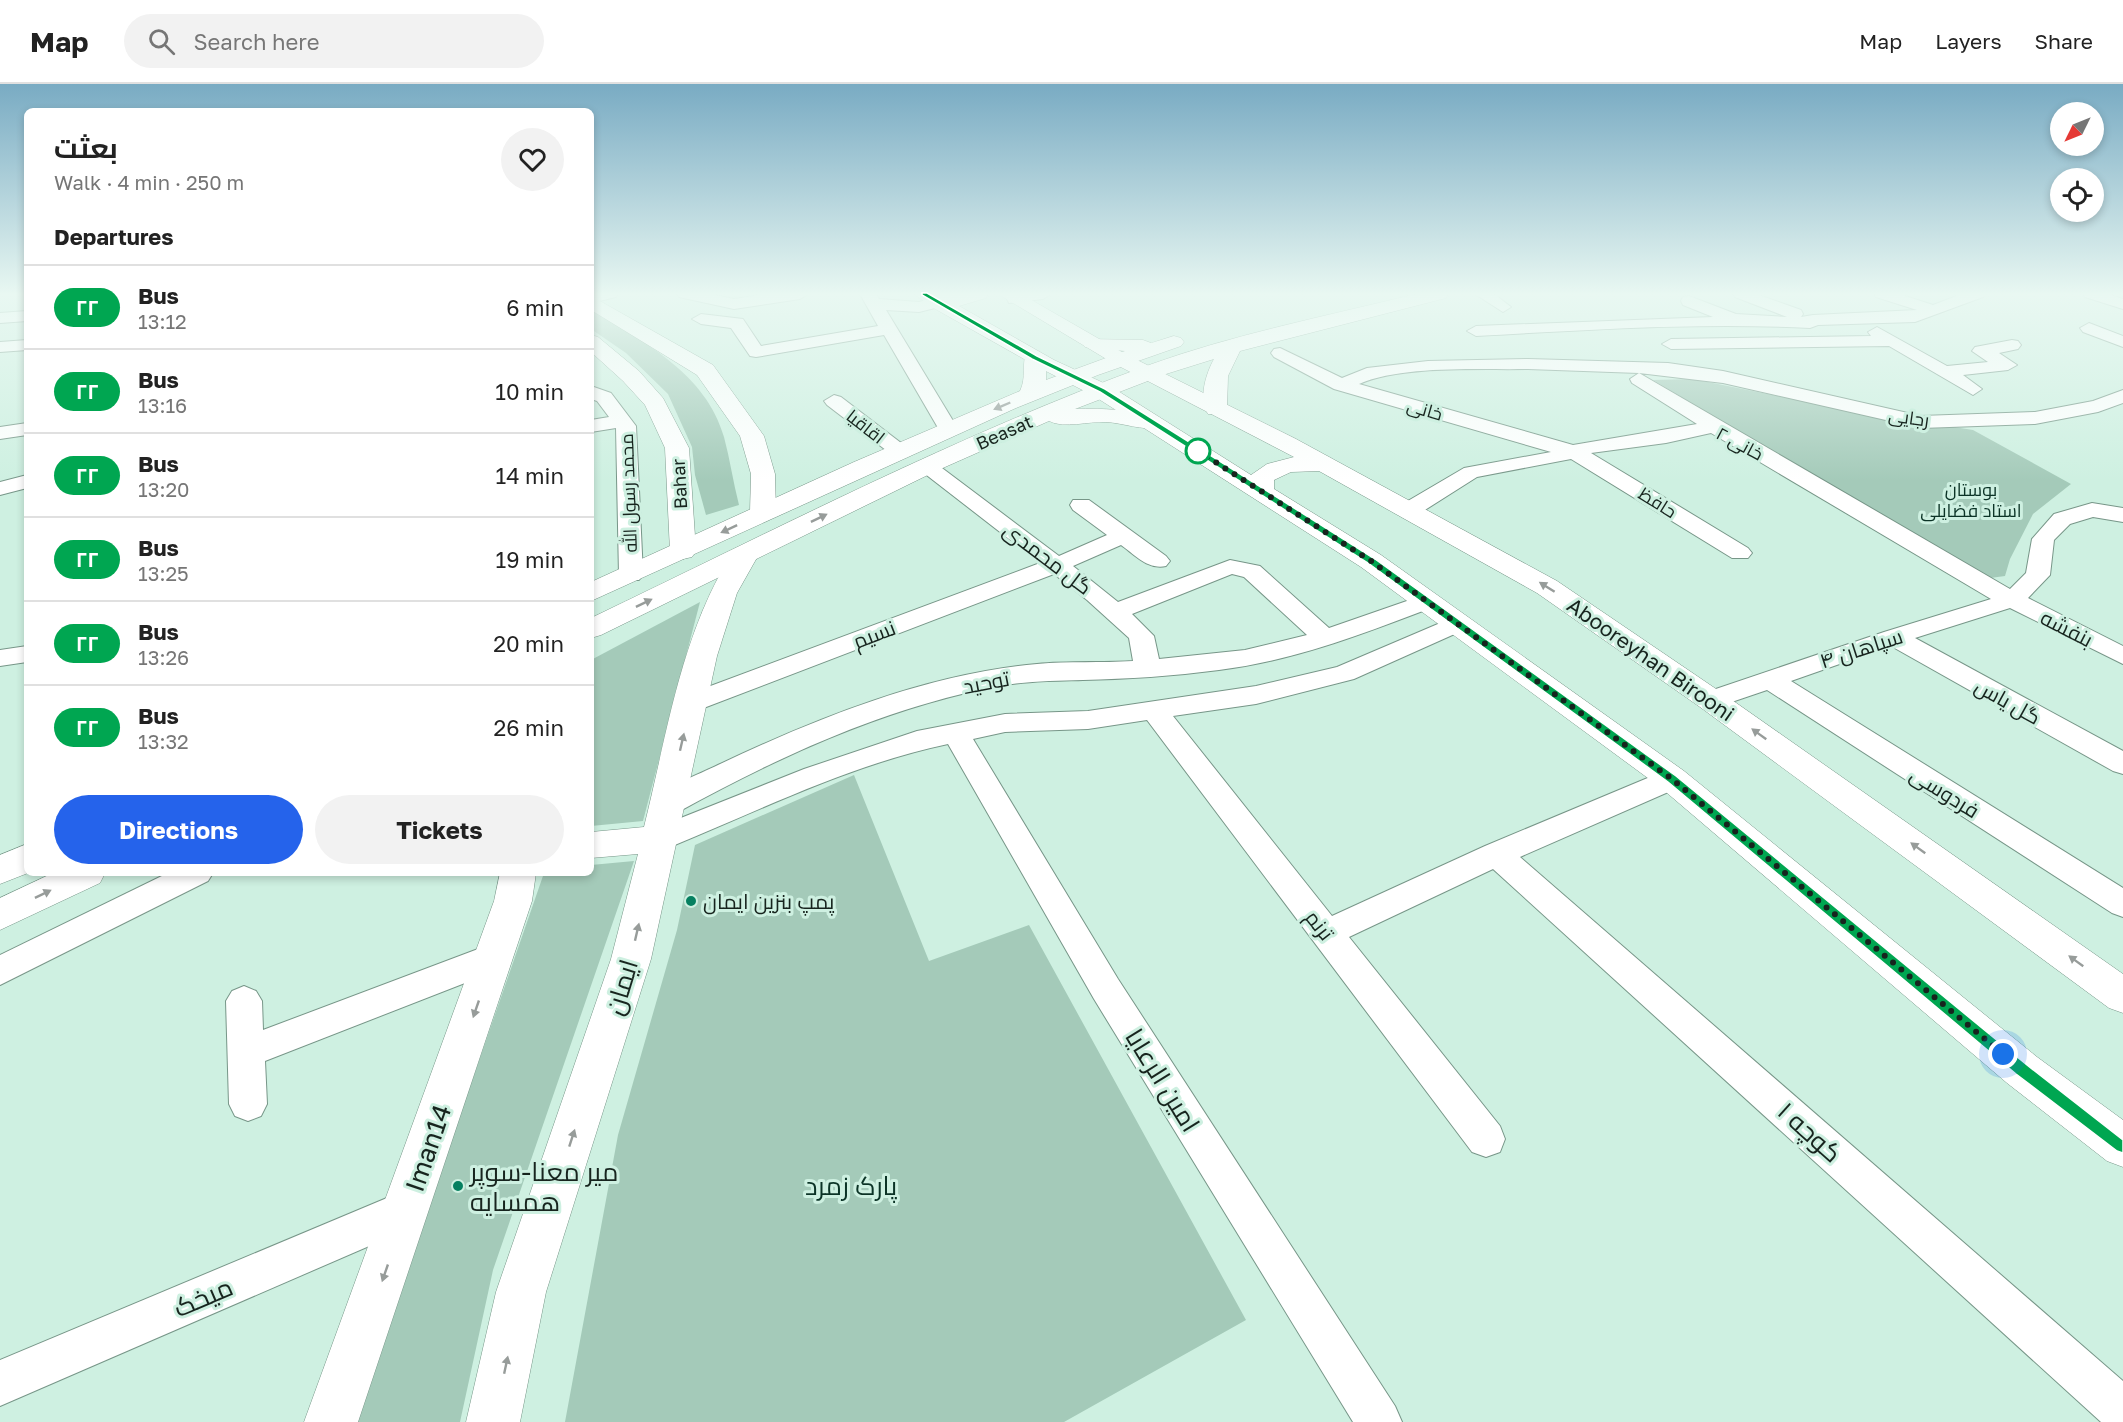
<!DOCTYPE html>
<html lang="en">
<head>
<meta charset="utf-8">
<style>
	:root { --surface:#fff; --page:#f2f2f2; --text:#222; --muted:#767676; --line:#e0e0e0; --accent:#2563eb }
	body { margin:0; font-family:"Golos Text",Cairo,sans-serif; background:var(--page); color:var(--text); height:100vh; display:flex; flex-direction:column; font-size:22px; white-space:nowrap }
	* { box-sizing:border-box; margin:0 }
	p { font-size:20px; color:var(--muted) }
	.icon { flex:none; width:33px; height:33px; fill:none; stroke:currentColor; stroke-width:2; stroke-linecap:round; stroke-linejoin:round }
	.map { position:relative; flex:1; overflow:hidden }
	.details { position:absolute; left:24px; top:24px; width:570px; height:768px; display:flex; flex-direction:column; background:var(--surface); border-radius:9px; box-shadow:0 3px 9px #0003 }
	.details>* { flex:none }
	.badge { padding:0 12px; border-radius:20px; font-size:21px; line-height:39px }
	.needle { width:39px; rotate:227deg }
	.tools { position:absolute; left:2050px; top:18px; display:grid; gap:12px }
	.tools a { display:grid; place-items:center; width:54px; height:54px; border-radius:50%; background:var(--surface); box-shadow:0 3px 9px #0003; font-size:30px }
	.you { position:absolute; width:30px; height:30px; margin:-15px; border:4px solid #fff; border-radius:50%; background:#1a73e8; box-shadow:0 0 0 9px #1a73e833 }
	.map>.badge { position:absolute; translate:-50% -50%; box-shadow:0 0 0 3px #fff }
	h2 { padding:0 30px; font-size:22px; line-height:54px }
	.round { display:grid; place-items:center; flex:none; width:63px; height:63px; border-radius:32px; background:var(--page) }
	.overview { display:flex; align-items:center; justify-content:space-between; height:102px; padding:0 30px }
	h1 { font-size:28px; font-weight:700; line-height:45px }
	.action { display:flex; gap:12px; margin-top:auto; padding:12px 30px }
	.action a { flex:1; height:69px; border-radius:36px; background:var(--accent); color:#fff; font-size:24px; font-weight:700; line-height:69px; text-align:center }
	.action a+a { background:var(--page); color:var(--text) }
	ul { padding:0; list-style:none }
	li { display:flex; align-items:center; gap:18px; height:84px; padding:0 30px; border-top:2px solid var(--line) }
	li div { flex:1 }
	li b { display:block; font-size:22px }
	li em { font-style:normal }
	li .badge { min-width:66px; font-weight:700; text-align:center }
	header { display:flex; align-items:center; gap:36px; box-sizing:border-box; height:84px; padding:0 30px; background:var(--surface); border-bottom:2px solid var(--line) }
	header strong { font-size:28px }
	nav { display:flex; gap:33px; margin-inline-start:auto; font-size:21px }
	.search { width:420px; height:54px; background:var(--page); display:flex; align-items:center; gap:15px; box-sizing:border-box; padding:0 21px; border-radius:33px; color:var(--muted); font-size:22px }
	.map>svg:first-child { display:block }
	.green { fill:#a4cab9 }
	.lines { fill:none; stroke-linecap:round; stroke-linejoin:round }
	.street-casing { stroke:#779688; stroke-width:2 }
	.secondary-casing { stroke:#779688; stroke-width:1 }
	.primary-casing { stroke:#779688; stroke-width:1 }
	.street { fill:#fff; fill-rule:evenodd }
	.secondary { fill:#fff; fill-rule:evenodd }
	.primary { fill:#fff; fill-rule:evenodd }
	.oneway { fill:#979c9a }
	.line { fill:#00a651; stroke:#fff; stroke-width:1.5 }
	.walk { stroke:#17241e; stroke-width:6; stroke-dasharray:0 10.8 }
	.stop-dot { fill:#fff; stroke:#00a651; stroke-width:3 }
	.poi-dot { fill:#068060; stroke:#cef0e1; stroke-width:2 }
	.labels { text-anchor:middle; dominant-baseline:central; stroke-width:6; stroke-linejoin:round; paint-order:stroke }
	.far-street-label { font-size:18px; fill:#17241e; stroke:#cef0e1 }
	.far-park-label { font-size:18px; fill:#0b3326; stroke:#cef0e1 }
	.street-label { font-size:21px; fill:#17241e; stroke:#cef0e1 }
	.poi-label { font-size:21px; fill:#17241e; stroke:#cef0e1; text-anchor:start }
	.near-street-label { font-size:26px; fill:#17241e; stroke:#cef0e1 }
	.near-poi-label { font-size:26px; fill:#17241e; stroke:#cef0e1; text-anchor:start }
	.near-park-label { font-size:26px; fill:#0b3326; stroke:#cef0e1 }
</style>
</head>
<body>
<header>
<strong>Map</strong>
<div class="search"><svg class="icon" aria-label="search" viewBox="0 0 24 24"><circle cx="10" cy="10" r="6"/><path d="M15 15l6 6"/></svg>Search here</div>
<nav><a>Map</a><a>Layers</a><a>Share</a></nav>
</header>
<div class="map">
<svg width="2123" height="1338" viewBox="0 0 2123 1338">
	<rect width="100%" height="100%" fill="#cef0e1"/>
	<!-- green -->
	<g class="green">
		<path d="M 591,225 C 643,258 706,289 724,353 C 730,375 733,398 739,421 L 706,431 L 695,391 L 692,363 L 668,310 L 626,269 L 591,245 Z"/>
		<path d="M 1693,295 L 1853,327 L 1973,346 L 2071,400 L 2033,430 L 2010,475 L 2005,492 L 1983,495 L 1653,296 Z"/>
		<path d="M 700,518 L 643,737 L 591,742 L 591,576 Z"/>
		<path d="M 854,691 L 929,877 L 1029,841 L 1246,1236 L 1064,1338 L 565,1338 L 618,1051 L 677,846 L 695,761 Z"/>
		<path d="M 634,777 L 493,1186 L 460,1338 L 354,1338 L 544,789 L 591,789 L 591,781 Z"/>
	</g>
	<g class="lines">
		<!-- street casing -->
		<g class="street-casing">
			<g id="street">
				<path d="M 591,210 L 618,210 L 616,213 L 591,219 Z"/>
				<path d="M 677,210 L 710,210 L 734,215 L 767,210 L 808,210 L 800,215 L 734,225 L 679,213 Z"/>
				<path d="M 860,210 L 876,210 L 879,215 L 919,218 L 937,213 L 945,218 L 943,222 L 919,228 L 886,226 L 958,345 L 955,349 L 941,349 L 884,251 L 756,273 L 750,272 L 731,244 L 701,240 L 692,235 L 701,230 L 743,235 L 761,262 L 878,242 Z"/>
				<path d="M 1015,210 L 1051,210 L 1043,215 L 1009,219 L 1007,215 Z"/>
				<path d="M 1475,210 L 1494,210 L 1511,223 L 1503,228 Z"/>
				<path d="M 1733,210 L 1756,210 L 1801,226 L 1803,230 L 1801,233 L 1813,231 L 1917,226 L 1876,213 L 1874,210 L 1899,210 L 1933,221 L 1962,210 L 1985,210 L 1983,213 L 1915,238 L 1818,241 L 1810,244 C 1699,238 1587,246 1476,252 L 1467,247 L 1476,242 L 1713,233 L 1683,221 L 1681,217 L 1683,213 L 1689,212 L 1736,230 L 1787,233 L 1735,213 Z"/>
				<path d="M 2083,210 L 2108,210 L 2123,215 L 2123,225 L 2085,213 Z"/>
				<path d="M 27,227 L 27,237 L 0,239 L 0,229 Z"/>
				<path d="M 2089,239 L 2123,252 L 2123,263 L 2083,248 L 2080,244 Z"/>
				<path d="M 1877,243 L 1947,282 L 1988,278 L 1972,267 L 1975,263 L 2012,256 L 2018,257 L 2021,261 L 2018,265 L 1999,269 L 2017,281 L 2008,286 L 1963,291 L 1982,305 L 1973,311 L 1889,262 L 1671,265 L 1662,260 L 1671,255 L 1871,252 L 1868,248 Z"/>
				<path d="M 27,256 L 27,266 L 0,268 L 0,258 Z"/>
				<path d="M 1280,264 L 1342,294 L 1367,284 L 1428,277 L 1528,275 L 1668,279 L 1723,287 L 1921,332 L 2035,328 L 2093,317 L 2123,306 L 2123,319 L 2098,328 L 2035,340 L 1921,344 L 1723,299 L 1639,289 L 2010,505 L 2026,489 L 2032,455 L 2054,430 L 2092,419 L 2123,424 L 2123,438 L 2093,433 L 2070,440 L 2054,456 L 2050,491 L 2028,514 L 2123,562 L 2123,580 L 2010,524 L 1915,554 L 2123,667 L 2123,690 L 2113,687 L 1891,562 L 1791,597 L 2123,804 L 2123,833 L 2112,829 L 1767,606 L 1711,625 L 1701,622 L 1697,616 L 1701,610 L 1884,548 L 1991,515 L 1711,349 L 1666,359 L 1591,369 L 1748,464 L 1752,469 L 1748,474 L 1732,474 L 1571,375 L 1477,393 L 1417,431 L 1401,431 L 1398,426 L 1401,421 L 1464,384 L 1551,368 L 1334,305 L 1274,273 L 1271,269 L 1274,265 ZM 1528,285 L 1639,289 L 1630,295 L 1632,299 L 1697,340 L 1573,361 L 1359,300 C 1404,281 1479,286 1528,285 Z"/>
				<path d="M 591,302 L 611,309 L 636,342 L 643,491 L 639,496 L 623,496 L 619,491 L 616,344 L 591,348 L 591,336 L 609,333 L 597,317 L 591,315 Z"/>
				<path d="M 834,311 L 841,313 L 905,362 L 908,366 L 905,370 L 891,370 L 827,321 L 824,317 Z"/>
				<path d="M 27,339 L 27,351 L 0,355 L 0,343 Z"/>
				<path d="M 927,376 L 934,378 L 1059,472 L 1107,451 L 1073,426 L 1070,421 L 1073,416 L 1089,416 L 1166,472 L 1170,477 L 1166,482 C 1148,486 1135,471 1121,461 L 1073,482 L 1118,518 L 1230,476 L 1260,482 L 1329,544 L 1427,510 L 1436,512 L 1439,517 L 1436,522 C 1365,549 1294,577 1219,586 C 1174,592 1128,595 1083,596 C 1051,597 1020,597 988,604 C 878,627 776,674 678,728 L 667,731 L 656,728 L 652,720 C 661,704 700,690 718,681 C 817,634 927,590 1037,580 C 1069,577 1101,579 1133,577 L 1129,554 L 1087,516 L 1054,490 L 701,625 L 691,628 L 681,625 L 677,619 L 681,613 L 1040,479 L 920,386 L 917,382 L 920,378 ZM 1232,490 L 1244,493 L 1307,551 L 1245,566 L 1159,575 L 1154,552 L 1132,530 Z"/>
				<path d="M 27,391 L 27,404 L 0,411 L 0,398 Z"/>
				<path d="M 1459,531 L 1468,534 L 1472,539 L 1468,544 L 1354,595 L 1256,620 L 1173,632 L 1332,832 L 1485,762 L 1662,688 L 1672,685 L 1682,688 L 1687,695 L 1682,702 L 1520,773 L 2123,1297 L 2123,1338 L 2101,1338 L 1493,785 L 1349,853 L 1500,1042 L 1505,1055 L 1500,1068 L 1486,1073 L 1472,1068 L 1147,636 L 1088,645 L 1005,648 L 973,655 L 1118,895 L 1395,1322 L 1402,1338 L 1353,1338 L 1094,915 L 948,660 C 852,680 760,726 670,763 L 659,766 L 648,763 L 644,755 L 648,747 L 804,685 L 917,647 L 1005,630 L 1088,627 L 1256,602 L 1337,583 Z"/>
				<path d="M 27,562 L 27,578 L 0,582 L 0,566 Z"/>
				<path d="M 168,789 L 213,789 L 208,797 L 0,901 L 0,871 Z"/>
				<path d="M 494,859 L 506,863 L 511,873 L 506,883 L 265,977 L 267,1020 L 261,1032 L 248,1037 L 235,1032 L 229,1020 L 226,917 L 232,907 L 244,902 L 256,907 L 262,917 L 263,946 Z"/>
				<path d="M 406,1106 L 420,1112 L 426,1126 L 420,1140 L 0,1322 L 0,1276 Z"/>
			</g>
		</g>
		<!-- secondary casing -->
		<g class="secondary-casing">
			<g id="secondary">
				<path d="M 915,210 L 988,210 L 986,214 L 959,222 L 1054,276 L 1110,302 L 1251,391 L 1267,380 L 1294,373 L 1113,279 L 998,210 L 1021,210 L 1127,271 L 1296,355 L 1557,497 L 1722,609 L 2123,890 L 2123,929 L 2109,924 L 1700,623 L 1537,509 L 1319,387 L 1291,388 L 1274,396 L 1274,405 L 1381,471 L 1684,687 L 2037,973 L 2123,1036 L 2123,1083 L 2107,1077 L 2007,999 L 1660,703 L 1361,483 L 1094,312 L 1040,284 L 930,222 Z"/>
				<path d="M 591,212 L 713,281 L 764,352 L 775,390 L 776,429 L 772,434 L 763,437 L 754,434 L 750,429 L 751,390 L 740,352 L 697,291 L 591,226 Z"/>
				<path d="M 591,251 L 598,253 L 639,287 L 663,314 L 689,364 L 696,467 L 692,473 L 683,475 L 674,473 L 670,467 L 665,364 L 645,321 L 623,297 L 591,268 Z"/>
				<path d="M 746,462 L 756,464 L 759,470 L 737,509 L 717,572 L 651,875 L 546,1208 L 520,1338 L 466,1338 L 496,1208 L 611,875 L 638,770 L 591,774 L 591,748 L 644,743 C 667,651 682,543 736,464 Z"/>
				<path d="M 500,789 L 536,789 L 532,817 L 358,1338 L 304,1338 L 494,817 Z"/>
			</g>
		</g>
		<!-- primary casing -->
		<g class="primary-casing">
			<g id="primary">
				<path d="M 1416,210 L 1448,210 L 1446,214 L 1240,267 L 1228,292 L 1227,325 L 1224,330 L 1208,330 C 1198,315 1206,289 1214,275 L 1166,290 L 1075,325 C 1103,324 1131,326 1159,333 L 1162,338 L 1159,343 C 1142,347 1124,339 1106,338 C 1088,337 1065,345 1049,337 L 936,387 L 601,551 L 591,554 L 591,534 C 775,446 957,351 1149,281 C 1235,250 1327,232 1416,210 Z"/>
				<path d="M 1174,252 L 1181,254 L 1184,258 L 1181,262 L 1098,291 L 1016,324 L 591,517 L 591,498 L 854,378 L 1020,307 C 1027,293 1021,278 1027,269 L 1041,269 L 1046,279 L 1046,296 L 1125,267 L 1085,263 L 1082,259 L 1085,255 L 1143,256 L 1151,259 Z"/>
				<path d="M 27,760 L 28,789 L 0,800 L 0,771 Z"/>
				<path d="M 53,789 L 105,789 L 100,799 L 0,846 L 0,814 Z"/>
			</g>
		</g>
		<!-- street -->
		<use href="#street" class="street"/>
		<!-- secondary -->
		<use href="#secondary" class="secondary"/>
		<!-- primary -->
		<use href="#primary" class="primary"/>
	</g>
	<!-- one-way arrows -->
	<defs><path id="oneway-solid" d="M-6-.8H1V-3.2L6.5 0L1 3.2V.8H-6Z" transform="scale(1.5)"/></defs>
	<g class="oneway">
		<use href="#oneway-solid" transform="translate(1002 322) rotate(157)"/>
		<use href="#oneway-solid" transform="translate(819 434) rotate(-26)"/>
		<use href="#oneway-solid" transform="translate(729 445) rotate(155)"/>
		<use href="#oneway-solid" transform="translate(1547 503) rotate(-148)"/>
		<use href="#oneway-solid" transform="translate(644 519) rotate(-26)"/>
		<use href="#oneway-solid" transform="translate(1759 650) rotate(-144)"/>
		<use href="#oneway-solid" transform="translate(682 658) rotate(-77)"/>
		<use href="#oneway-solid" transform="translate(1918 764) rotate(-144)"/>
		<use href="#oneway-solid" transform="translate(43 810) rotate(-26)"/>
		<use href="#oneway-solid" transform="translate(637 848) rotate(-77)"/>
		<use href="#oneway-solid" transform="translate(2076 877) rotate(-144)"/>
		<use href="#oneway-solid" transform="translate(476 925) rotate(109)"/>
		<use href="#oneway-solid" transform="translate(572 1054) rotate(-72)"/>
		<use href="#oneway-solid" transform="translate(385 1189) rotate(109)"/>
		<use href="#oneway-solid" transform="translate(506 1281) rotate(-78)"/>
	</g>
	<!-- sky -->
	<linearGradient id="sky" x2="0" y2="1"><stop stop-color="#79abc3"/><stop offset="0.53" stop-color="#e9f8f2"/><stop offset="1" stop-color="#e9f8f2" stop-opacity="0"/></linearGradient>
	<rect width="2123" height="397" fill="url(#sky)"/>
	<!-- line -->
	<path class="line" d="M 922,209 L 927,209 L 1037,272 L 1105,305 L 1375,475 L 1676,692 L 2027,981 L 2123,1056 L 2123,1069 L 2117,1067 L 2016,990 L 1668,698 L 1368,479 L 1100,308 L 1032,275 L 922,211 Z"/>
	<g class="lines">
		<!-- walk -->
		<path class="walk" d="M 1198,367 L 1371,477 L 1672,695 L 2003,970"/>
	</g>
	<!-- markers -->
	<circle class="stop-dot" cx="1198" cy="367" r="12"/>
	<g class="poi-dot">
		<circle cx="691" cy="817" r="6"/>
		<circle cx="458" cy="1102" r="6"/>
	</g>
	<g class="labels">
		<!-- far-street labels -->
		<g class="far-street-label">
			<text transform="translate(1425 325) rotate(16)">خانی</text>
			<text transform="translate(1909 333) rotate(8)">رجایی</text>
			<text transform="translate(866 342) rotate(38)">اقاقیا</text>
			<text transform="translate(1004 348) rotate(-24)">Beasat</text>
			<text transform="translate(1740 359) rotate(28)">خانی ۲</text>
			<text transform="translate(679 400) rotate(-93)">Bahar</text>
			<text transform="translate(628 409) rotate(-92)">محمد رسول الله</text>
			<text transform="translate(1658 418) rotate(32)">حافظ</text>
		</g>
		<!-- far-park labels -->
		<g class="far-park-label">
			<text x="1971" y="405">بوستان<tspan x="1971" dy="21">استاد فضایلی</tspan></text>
		</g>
		<!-- street labels -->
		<g class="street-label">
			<text transform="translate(1048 474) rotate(37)">گل محمدی</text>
			<text transform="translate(2067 544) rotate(27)">بنفشه</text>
			<text transform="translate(874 550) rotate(-21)">نسیم</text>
			<text transform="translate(1861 564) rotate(-18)">سپاهان ۴</text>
			<text transform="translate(1651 575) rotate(35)">Abooreyhan Birooni</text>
			<text transform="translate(986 598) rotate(-11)">توحید</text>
			<text transform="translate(2008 617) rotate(29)">گل یاس</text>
			<text transform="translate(1945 708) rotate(32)">فردوسی</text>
			<text transform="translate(1320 841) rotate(52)">ترنم</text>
		</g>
		<!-- poi labels -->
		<g class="poi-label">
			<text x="703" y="817">پمپ بنزین ایمان</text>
		</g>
		<!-- near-street labels -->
		<g class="near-street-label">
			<text transform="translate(621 903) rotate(-73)">ایمان</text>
			<text transform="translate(1163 996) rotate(58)">امین الرعایا</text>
			<text transform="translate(1810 1048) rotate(42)">کوچه ۱</text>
			<text transform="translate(428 1064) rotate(-71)">Iman14</text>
			<text transform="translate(203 1213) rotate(-23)">میخک</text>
		</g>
		<!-- near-poi labels -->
		<g class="near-poi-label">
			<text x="470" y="1087">میر معنا-سوپر<tspan x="470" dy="30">همسایه</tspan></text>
		</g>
		<!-- near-park labels -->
		<g class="near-park-label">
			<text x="851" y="1101">پارک زمرد</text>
		</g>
	</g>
</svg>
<div class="tools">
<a><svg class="needle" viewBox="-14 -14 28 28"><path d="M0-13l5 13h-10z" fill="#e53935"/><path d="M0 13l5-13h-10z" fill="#767676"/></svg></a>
<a><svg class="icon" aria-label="locate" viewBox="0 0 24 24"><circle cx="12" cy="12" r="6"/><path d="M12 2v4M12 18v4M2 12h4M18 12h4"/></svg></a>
</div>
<div class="you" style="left:2003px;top:970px"></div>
<section class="details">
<div class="overview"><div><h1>بعثت</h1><p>Walk · 4 min · 250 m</p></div><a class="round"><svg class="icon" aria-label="heart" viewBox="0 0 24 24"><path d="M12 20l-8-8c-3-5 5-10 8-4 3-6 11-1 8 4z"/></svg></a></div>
<h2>Departures</h2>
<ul>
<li><span class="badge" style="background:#00a651;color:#fff">۲۲</span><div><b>Bus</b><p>13:12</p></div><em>6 min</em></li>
<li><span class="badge" style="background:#00a651;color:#fff">۲۲</span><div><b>Bus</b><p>13:16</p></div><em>10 min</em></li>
<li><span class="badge" style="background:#00a651;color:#fff">۲۲</span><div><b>Bus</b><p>13:20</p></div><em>14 min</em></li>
<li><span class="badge" style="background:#00a651;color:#fff">۲۲</span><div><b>Bus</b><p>13:25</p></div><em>19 min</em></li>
<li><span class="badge" style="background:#00a651;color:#fff">۲۲</span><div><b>Bus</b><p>13:26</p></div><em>20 min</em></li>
<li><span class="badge" style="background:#00a651;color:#fff">۲۲</span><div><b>Bus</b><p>13:32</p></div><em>26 min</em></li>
</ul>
<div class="action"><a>Directions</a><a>Tickets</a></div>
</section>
</div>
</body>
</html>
